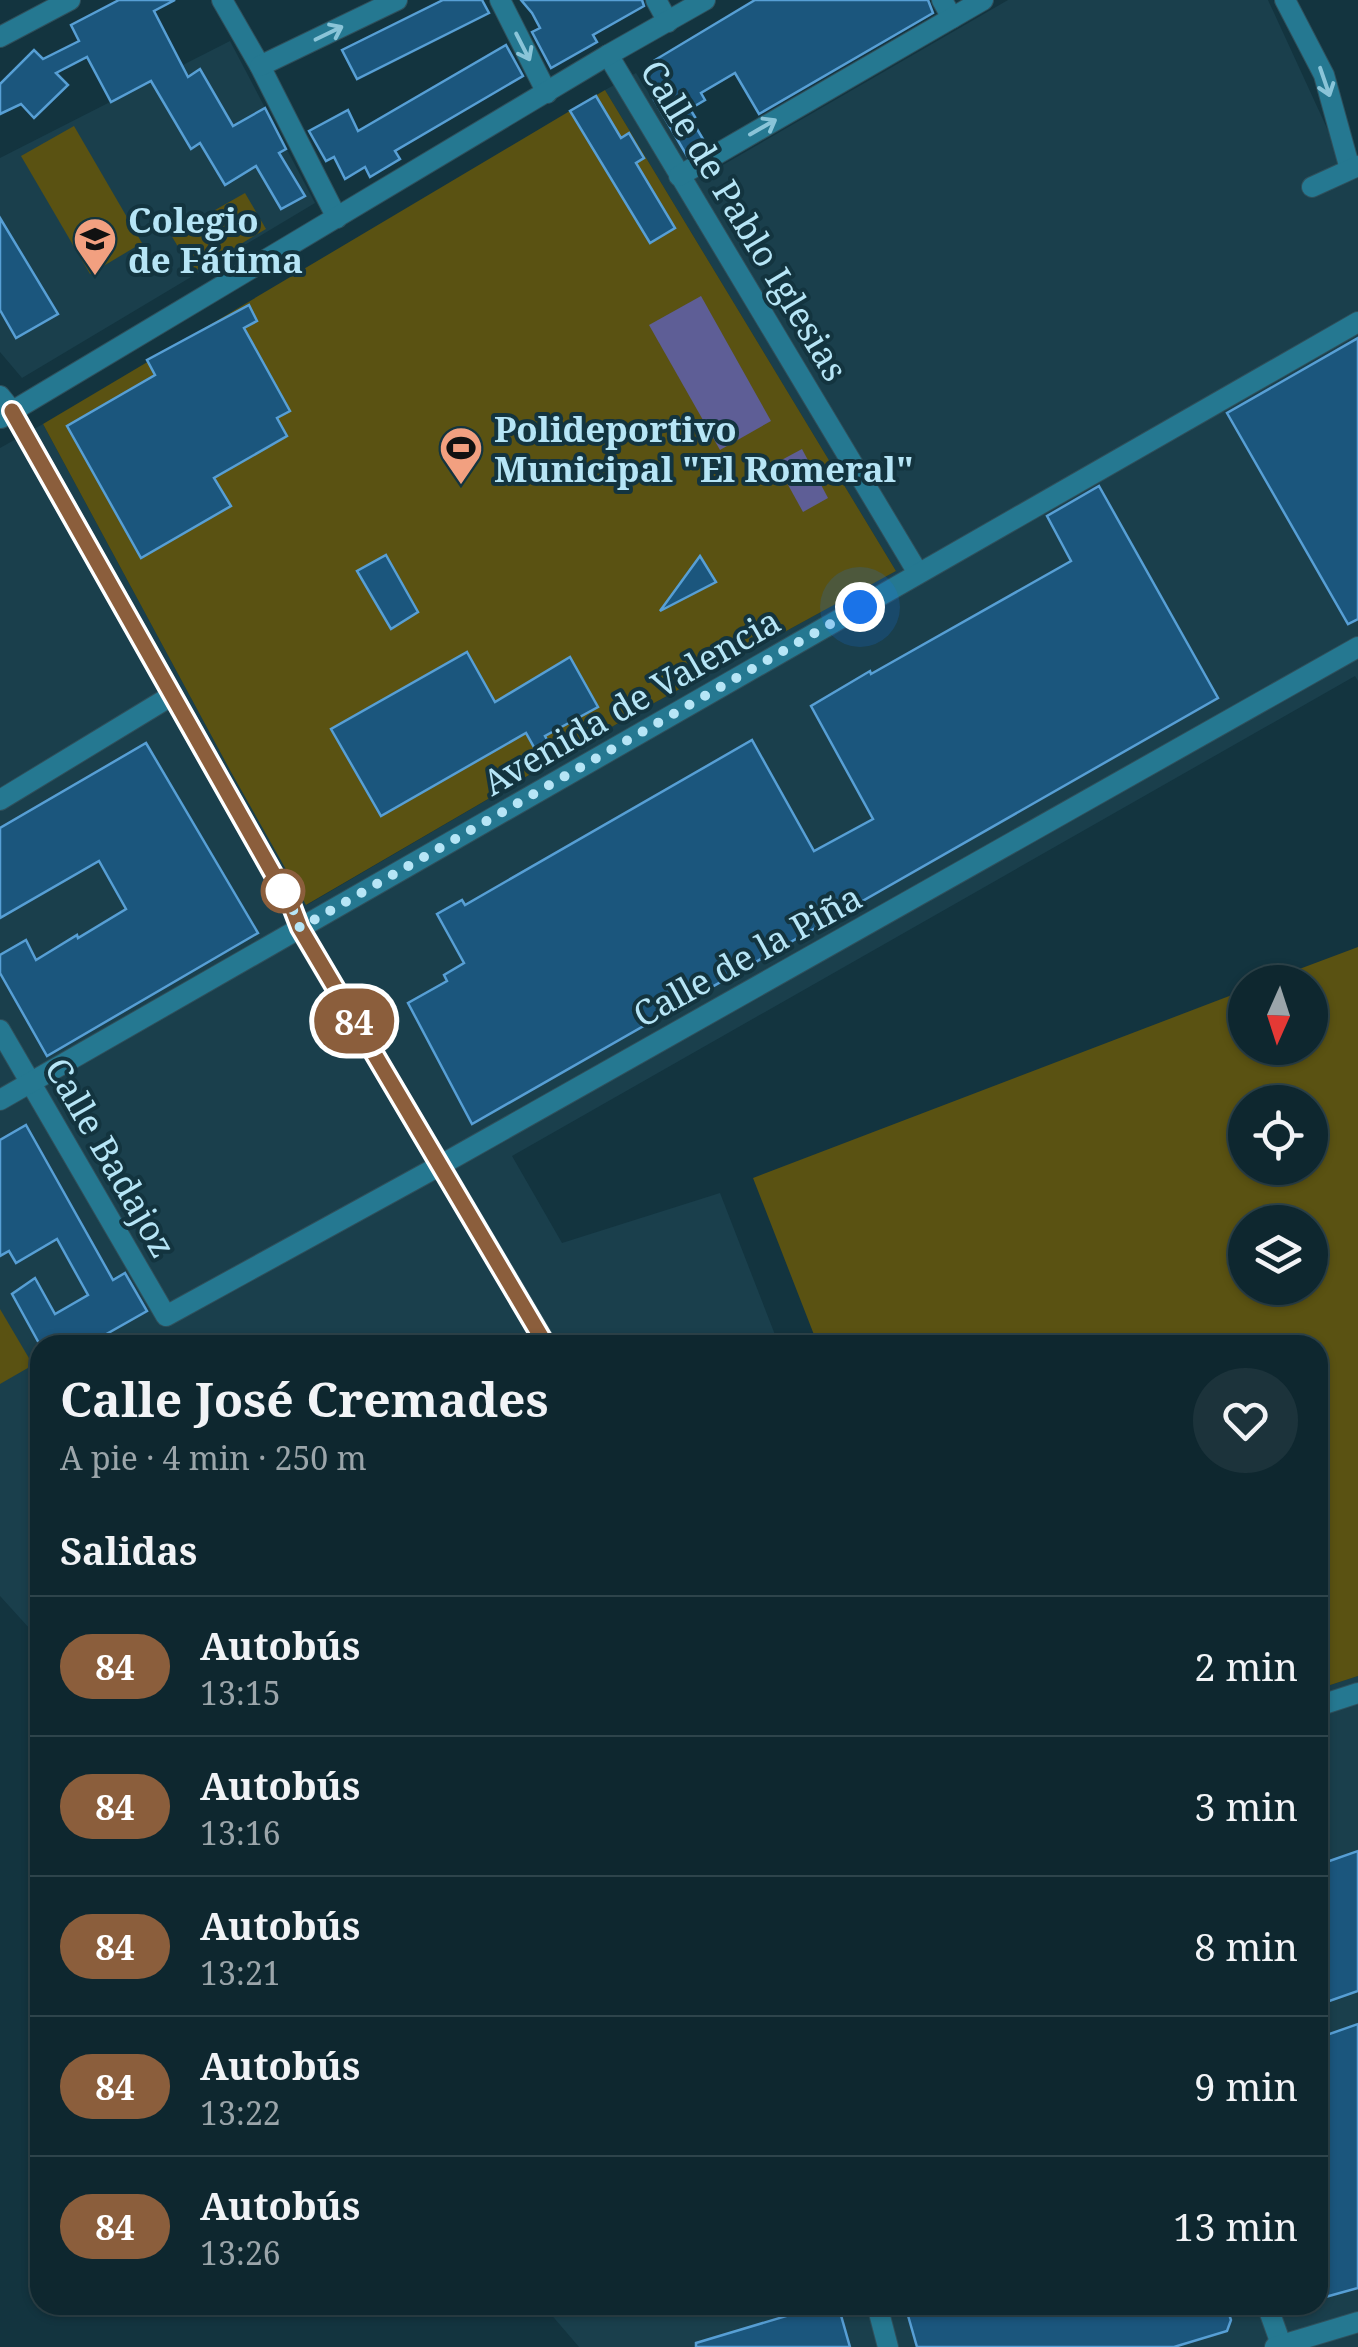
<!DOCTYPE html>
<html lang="es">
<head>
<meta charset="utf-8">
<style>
	:root { --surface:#0e272f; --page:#1c333b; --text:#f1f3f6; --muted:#9ba5aa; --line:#2e444b }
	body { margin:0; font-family:"Noto Serif",serif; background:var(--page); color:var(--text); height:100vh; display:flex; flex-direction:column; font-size:38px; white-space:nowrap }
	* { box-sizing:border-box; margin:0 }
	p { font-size:32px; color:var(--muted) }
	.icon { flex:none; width:55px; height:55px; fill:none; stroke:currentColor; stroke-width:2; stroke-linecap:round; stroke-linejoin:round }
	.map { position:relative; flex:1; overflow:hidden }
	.details { position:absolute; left:30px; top:1335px; width:1298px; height:980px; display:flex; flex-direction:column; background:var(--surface); border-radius:30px; box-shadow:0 2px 8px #0004,0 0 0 2px var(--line) }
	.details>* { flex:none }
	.badge { padding:0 20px; border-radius:32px; font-size:35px; line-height:65px }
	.needle { width:65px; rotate:183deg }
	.fabs { position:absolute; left:1228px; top:965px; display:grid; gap:20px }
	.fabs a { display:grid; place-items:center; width:100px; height:100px; border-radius:50%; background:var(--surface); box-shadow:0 2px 8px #0004,0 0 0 2px var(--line); font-size:50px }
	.you { position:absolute; width:50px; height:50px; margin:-25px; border:8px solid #fff; border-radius:50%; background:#1a73e8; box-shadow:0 0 0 15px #1a73e833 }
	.map>.badge { position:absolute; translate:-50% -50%; box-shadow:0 0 0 5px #fff }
	h2 { padding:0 30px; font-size:38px; line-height:90px }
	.round { display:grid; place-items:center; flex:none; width:105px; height:105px; border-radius:52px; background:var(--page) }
	.head { display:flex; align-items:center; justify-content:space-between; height:170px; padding:0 30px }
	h1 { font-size:48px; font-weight:700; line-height:75px }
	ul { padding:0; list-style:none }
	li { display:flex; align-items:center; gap:30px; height:140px; padding:0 30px; border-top:2px solid var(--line) }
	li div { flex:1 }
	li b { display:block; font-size:38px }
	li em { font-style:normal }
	li .badge { min-width:110px; font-weight:700; text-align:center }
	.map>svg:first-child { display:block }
	.built { fill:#1a3f4c }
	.green { fill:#5a5212; fill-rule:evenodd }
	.water { fill:#5e5e96 }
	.building { fill:#1b567d; stroke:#579fd5; stroke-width:2.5 }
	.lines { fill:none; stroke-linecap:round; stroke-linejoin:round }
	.minor-casing { stroke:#2f505c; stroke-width:22 }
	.minor { stroke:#257891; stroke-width:20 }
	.oneway { stroke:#8ac4d8 }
	.line-casing { stroke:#fff; stroke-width:22 }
	.line { stroke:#8b5e3c; stroke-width:15 }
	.walk { stroke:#b6e5f6; stroke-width:10; stroke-dasharray:0 18 }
	.stop-dot { fill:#fff; stroke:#8b5e3c; stroke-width:5 }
	.labels { text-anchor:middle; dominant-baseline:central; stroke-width:8; stroke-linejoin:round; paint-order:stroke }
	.poi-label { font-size:35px; font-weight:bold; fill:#b6e5f6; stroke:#13343f; text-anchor:start }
	.street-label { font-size:35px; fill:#b6e5f6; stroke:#13343f }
</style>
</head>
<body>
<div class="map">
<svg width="1358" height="2347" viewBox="0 0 1358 2347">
	<rect width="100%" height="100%" fill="#13343f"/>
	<!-- built -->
	<g class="built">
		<path d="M 1008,0 L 1268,0 L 1343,163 L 1358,157 L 1358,681 L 1355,676 L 512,1156 L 562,1243 L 720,1193 L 779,1345 L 40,1345 L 40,1640 L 0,1596 L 0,448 L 43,424 L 231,772 L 307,905 L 634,714 L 896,571 L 605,90 L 636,73 L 702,177 Z"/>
		<path d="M 230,41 L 315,203 L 22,378 L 0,352 L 0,158 Z"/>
		<path d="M 1358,1676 L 1358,2347 L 579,2347 L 543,2305 L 1318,2305 L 1318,1689 Z"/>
	</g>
	<!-- green -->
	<g class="green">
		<path d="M 605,90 L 896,571 L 634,714 L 306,905 L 231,772 L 43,424 Z"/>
		<path d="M 74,126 L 142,243 L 90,274 L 21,156 Z"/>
		<path d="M 245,193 L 266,229 L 193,272 L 171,235 Z"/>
		<path d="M 1358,947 L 1358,1676 L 1318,1689 L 1318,1345 L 818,1345 L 753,1178 L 1245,990 L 1245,1048 L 1310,1048 L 1310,982 L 1265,982 ZM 1245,1102 L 1310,1102 L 1310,1168 L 1245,1168 ZM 1245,1222 L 1310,1222 L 1310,1288 L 1245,1288 Z"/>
		<path d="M 0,1309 L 33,1365 L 0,1384 Z"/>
	</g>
	<!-- water -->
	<g class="water">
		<path d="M 701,296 L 771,421 L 720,450 L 649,325 Z"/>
		<path d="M 802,449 L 828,498 L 803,512 L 776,463 Z"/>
	</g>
	<!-- building -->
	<g class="building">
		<path d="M 119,0 L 175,0 L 154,11 L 188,77 L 200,69 L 233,126 L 265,108 L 286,149 L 279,153 L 305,196 L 281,209 L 256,166 L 225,185 L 200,143 L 191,149 L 151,81 L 111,102 L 87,57 L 56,73 L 68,85 L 34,118 L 21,104 L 0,114 L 0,84 L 34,50 L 43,59 L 79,41 L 71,25 Z"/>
		<path d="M 443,0 L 482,0 L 489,13 L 357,79 L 342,50 Z"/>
		<path d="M 521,0 L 642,0 L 644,6 L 593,35 L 597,42 L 551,68 L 532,32 L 540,28 L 532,13 Z"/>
		<path d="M 755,0 L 928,0 L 933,13 L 759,114 L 735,73 L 701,93 L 705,100 L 690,109 L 695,117 L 691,119 L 706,144 L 687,156 L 653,98 L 657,95 L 644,73 L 658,64 L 655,60 Z"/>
		<path d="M 506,45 L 523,76 L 395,151 L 400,159 L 370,177 L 365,167 L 345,179 L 334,157 L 326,161 L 309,131 L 348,110 L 358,131 Z"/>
		<path d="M 596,96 L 621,138 L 629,133 L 644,158 L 636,163 L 675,228 L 650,243 L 570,111 Z"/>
		<path d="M 0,218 L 58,314 L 16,338 L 0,310 Z"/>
		<path d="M 249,305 L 257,321 L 244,328 L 290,411 L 277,418 L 287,436 L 214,478 L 231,506 L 141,558 L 67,426 L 155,375 L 147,360 Z"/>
		<path d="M 1358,338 L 1358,619 L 1348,624 L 1227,413 Z"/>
		<path d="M 1099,486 L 1218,698 L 472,1124 L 408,1003 L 447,981 L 444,975 L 464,963 L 437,914 L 462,900 L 465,905 L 752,740 L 814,851 L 873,819 L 811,706 L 870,671 L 871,674 L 1071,561 L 1047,516 Z"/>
		<path d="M 386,555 L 418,612 L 391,629 L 357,571 Z"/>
		<path d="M 700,556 L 716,582 L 660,611 Z"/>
		<path d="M 467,652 L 495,702 L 570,657 L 598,707 L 545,736 L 558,760 L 545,767 L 526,733 L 381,816 L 331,729 Z"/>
		<path d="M 146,743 L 258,933 L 47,1056 L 0,973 L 0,955 L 26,940 L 36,960 L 77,935 L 78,938 L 126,909 L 99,861 L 0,918 L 0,828 Z"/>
		<path d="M 26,1125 L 113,1280 L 125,1273 L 147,1311 L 87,1345 L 40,1345 L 12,1294 L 35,1278 L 55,1314 L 88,1295 L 57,1239 L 16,1263 L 9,1251 L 0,1256 L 0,1140 Z"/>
		<path d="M 1358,1851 L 1358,1991 L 1318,2005 L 1318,1865 Z"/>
		<path d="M 1358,2024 L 1358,2288 L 1318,2299 L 1318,2038 Z"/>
		<path d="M 823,2305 L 838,2305 L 850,2347 L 696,2347 L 696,2343 Z"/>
		<path d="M 905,2305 L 1226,2305 L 1231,2320 L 1227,2331 L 1174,2347 L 917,2347 Z"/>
	</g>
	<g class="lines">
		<!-- minor casing -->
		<g class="minor-casing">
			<g id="minor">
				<path d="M 222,0 L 260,66 L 337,218"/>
				<path d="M 500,0 L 547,93"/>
				<path d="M 656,0 L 668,22"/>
				<path d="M 942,0 L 952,18"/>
				<path d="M 1285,0 L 1324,75 L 1350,169"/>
				<path d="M 0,37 L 70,0"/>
				<path d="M 608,55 L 918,573"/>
				<path d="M 260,66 L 397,0"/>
				<path d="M 679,176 L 983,0"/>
				<path d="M 1312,187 L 1358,166"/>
				<path d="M 0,396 L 12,411 L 292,907 L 300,929 L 547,1345"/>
				<path d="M 1,418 L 608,55 L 705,0"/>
				<path d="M 0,800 L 171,696"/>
				<path d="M 0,1030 L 166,1316 L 439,1166 L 1358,647"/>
				<path d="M 0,1100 L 1358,322"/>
				<path d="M 1318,1706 L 1358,1693"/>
				<path d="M 877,2305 L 888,2347"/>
				<path d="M 1267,2305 L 1282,2347"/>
				<path d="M 1275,2347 L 1358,2322"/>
			</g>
		</g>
		<!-- minor -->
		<use href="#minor" class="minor"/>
	</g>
	<!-- one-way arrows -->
	<defs><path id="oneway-shaft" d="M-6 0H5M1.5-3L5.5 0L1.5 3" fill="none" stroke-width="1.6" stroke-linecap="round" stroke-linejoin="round" transform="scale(2.5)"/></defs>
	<g class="oneway">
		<use href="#oneway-shaft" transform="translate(329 33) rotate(-26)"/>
		<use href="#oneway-shaft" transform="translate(523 47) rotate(63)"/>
		<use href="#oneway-shaft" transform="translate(1325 82) rotate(71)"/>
		<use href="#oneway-shaft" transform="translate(763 127) rotate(-30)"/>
	</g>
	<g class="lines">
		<!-- line casing -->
		<g class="line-casing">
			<path id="line" d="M 12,411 L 292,907 L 300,928 L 546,1345"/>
		</g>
		<!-- line -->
		<use href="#line" class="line"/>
		<!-- walk -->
		<path class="walk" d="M 283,891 L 275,877 L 292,907 L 300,928 L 860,607"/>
	</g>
	<!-- icons -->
	<defs>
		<g id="school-pin" transform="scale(2.25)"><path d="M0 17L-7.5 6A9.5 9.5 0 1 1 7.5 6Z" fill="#f2a080" stroke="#13343f"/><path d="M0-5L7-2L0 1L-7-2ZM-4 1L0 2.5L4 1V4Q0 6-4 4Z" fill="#111"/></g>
		<g id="stadium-pin" transform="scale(2.25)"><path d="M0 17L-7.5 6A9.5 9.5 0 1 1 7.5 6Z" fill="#f2a080" stroke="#13343f"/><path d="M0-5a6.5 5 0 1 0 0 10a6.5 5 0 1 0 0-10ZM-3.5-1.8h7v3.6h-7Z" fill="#111"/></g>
	</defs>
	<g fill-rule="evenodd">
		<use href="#school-pin" x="95" y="239"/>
		<use href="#stadium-pin" x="461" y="448"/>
	</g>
	<!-- markers -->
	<circle class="stop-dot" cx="283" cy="891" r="20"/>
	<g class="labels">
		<!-- poi labels -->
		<g class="poi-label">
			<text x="128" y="219">Colegio<tspan x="128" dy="40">de Fátima</tspan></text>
			<text x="494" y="428">Polideportivo<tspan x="494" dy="40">Municipal "El Romeral"</tspan></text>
		</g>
		<!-- street labels -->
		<g class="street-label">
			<text transform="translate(745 220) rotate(59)">Calle de Pablo Iglesias</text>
			<text transform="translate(631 701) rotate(-30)">Avenida de Valencia</text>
			<text transform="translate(747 955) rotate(-29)">Calle de la Piña</text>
			<text transform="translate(111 1157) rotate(60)">Calle Badajoz</text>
		</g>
	</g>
</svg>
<div class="fabs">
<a><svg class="needle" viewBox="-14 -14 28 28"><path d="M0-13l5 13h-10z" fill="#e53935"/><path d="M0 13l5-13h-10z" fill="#9ba5aa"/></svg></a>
<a><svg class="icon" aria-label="locate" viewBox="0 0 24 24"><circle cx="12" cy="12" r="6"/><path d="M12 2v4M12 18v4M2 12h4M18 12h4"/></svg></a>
<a><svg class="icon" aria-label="layers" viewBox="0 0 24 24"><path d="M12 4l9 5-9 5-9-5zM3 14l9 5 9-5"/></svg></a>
</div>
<div class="you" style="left:860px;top:607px"></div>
<b class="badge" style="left:354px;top:1021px;background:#8b5e3c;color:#fff">84</b>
<section class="details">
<div class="head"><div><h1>Calle José Cremades</h1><p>A pie · 4 min · 250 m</p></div><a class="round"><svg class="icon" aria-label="heart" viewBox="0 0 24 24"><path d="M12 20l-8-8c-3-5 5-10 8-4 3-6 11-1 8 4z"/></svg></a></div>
<h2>Salidas</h2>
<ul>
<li><span class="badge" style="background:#8b5e3c;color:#fff">84</span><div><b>Autobús</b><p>13:15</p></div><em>2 min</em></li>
<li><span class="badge" style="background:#8b5e3c;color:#fff">84</span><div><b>Autobús</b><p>13:16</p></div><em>3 min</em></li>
<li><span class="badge" style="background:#8b5e3c;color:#fff">84</span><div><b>Autobús</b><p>13:21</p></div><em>8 min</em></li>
<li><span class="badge" style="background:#8b5e3c;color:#fff">84</span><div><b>Autobús</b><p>13:22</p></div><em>9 min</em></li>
<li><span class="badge" style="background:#8b5e3c;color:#fff">84</span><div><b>Autobús</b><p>13:26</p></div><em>13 min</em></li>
</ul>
</section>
</div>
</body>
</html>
